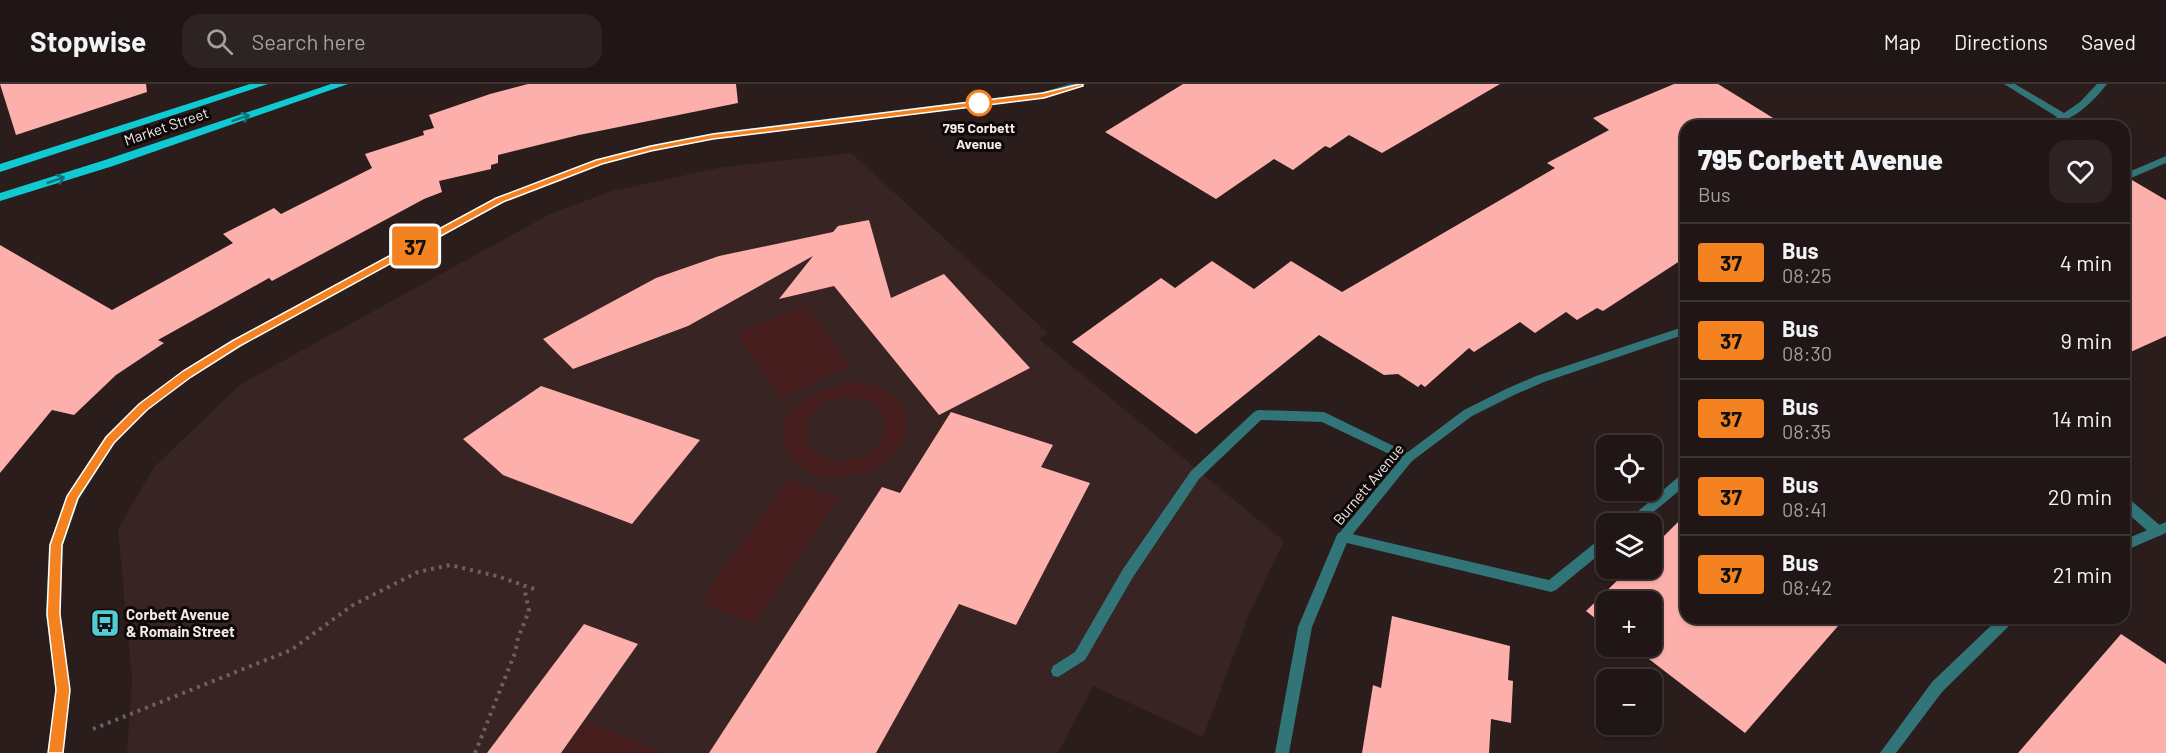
<!DOCTYPE html>
<html lang="en">
<head>
<meta charset="utf-8">
<style>
	:root { --surface:#201615; --page:#2d2322; --text:#f1f3f6; --muted:#a29fa0; --line:#3d3534 }
	body { margin:0; font-family:Barlow,sans-serif; background:var(--page); color:var(--text); height:100vh; display:flex; flex-direction:column; font-size:22px; white-space:nowrap }
	* { box-sizing:border-box; margin:0 }
	p { font-size:20px; color:var(--muted) }
	.icon { flex:none; width:33px; height:33px; fill:none; stroke:currentColor; stroke-width:2; stroke-linecap:round; stroke-linejoin:round }
	.map { position:relative; flex:1; overflow:hidden }
	.drawer { position:absolute; left:1680px; top:36px; width:450px; height:504px; display:flex; flex-direction:column; background:var(--surface); border-radius:18px; box-shadow:0 2px 4px #0004,0 0 0 2px var(--line) }
	.drawer>* { flex:none }
	.badge { padding:0 12px; border-radius:4px; font-size:21px; line-height:39px }
	.buttons { position:absolute; left:1596px; top:351px; display:grid; gap:12px }
	.buttons a { display:grid; place-items:center; width:66px; height:66px; border-radius:12px; background:var(--surface); box-shadow:0 2px 4px #0004,0 0 0 2px var(--line); font-size:30px }
	.map>.badge { position:absolute; translate:-50% -50%; box-shadow:0 0 0 3px #fff }
	.round { display:grid; place-items:center; flex:none; width:63px; height:63px; border-radius:18px; background:var(--page) }
	.overview { display:flex; align-items:center; justify-content:space-between; height:102px; padding:0 18px }
	h1 { font-size:28px; font-weight:800; line-height:45px }
	ul { padding:0; list-style:none }
	li { display:flex; align-items:center; gap:18px; height:78px; padding:0 18px; border-top:2px solid var(--line) }
	li div { flex:1 }
	li b { display:block; font-size:22px }
	li em { font-style:normal }
	li .badge { min-width:66px; font-weight:700; text-align:center }
	header { display:flex; align-items:center; gap:36px; box-sizing:border-box; height:84px; padding:0 30px; background:var(--surface); border-bottom:2px solid var(--line) }
	header strong { font-size:28px }
	nav { display:flex; gap:33px; margin-inline-start:auto; font-size:21px }
	.search { width:420px; height:54px; background:var(--page); display:flex; align-items:center; gap:15px; box-sizing:border-box; padding:0 21px; border-radius:18px; color:var(--muted); font-size:22px }
	.map>svg:first-child { display:block }
	.built { fill:#372423 }
	.green { fill:#451d1c; fill-rule:evenodd }
	.building { fill:#fcafab }
	.lines { fill:none; stroke-linecap:round; stroke-linejoin:round }
	.path { stroke:#6d6160; stroke-width:4; stroke-dasharray:3 5; stroke-linecap:butt }
	.service { fill:#317578; fill-rule:evenodd }
	.minor { fill:#317578; fill-rule:evenodd }
	.primary { fill:#0fcad3; fill-rule:evenodd }
	.oneway { stroke:#0f7378 }
	.line { fill:#f58220; stroke:#fff; stroke-width:1.5 }
	.stop-dot { fill:#fff; stroke:#f58220; stroke-width:3 }
	.labels { text-anchor:middle; dominant-baseline:central; stroke-width:6; stroke-linejoin:round; paint-order:stroke }
	.far-stop-label { font-size:14px; font-weight:bold; fill:#f1e8e7; stroke:#0e0908 }
	.street-label { font-size:15px; fill:#f1e8e7; stroke:#0e0908 }
	.poi-label { font-size:15px; font-weight:bold; fill:#f1e8e7; stroke:#0e0908; text-anchor:start }
</style>
</head>
<body>
<header>
<strong>Stopwise</strong>
<div class="search"><svg class="icon" aria-label="search" viewBox="0 0 24 24"><circle cx="10" cy="10" r="6"/><path d="M15 15l6 6"/></svg>Search here</div>
<nav><a>Map</a><a>Directions</a><a>Saved</a></nav>
</header>
<div class="map">
<svg width="2166" height="669" viewBox="0 0 2166 669">
	<rect width="100%" height="100%" fill="#2a1d1c"/>
	<!-- built -->
	<path class="built" d="M 851,69 L 1048,249 L 1039,255 L 1284,457 L 1249,530 L 1203,653 L 1093,602 L 1058,669 L 127,669 L 132,597 L 118,445 L 154,383 L 241,300 L 550,130 L 612,107 L 723,83 Z"/>
	<!-- green -->
	<g class="green">
		<path d="M 804,221 L 852,281 L 781,314 L 737,250 Z"/>
		<path d="M 851,298 C 928,302 921,376 853,392 C 837,396 819,395 804,386 C 793,380 786,371 784,358 C 776,320 822,303 851,298 ZM 843,314 C 897,310 899,367 850,376 C 795,386 789,322 843,314 Z"/>
		<path d="M 788,395 L 839,413 L 753,539 L 700,518 Z"/>
		<path d="M 587,637 L 663,669 L 564,669 Z"/>
	</g>
	<!-- building -->
	<g class="building">
		<path d="M 0,0 L 146,0 L 147,8 L 16,51 Z"/>
		<path d="M 528,0 L 736,0 L 738,19 L 579,51 L 498,71 L 498,79 L 491,81 L 491,85 L 439,97 L 442,108 L 424,115 L 272,197 L 269,194 L 158,256 L 164,259 L 116,291 L 74,331 L 52,326 L 0,389 L 0,161 L 112,226 L 233,159 L 223,150 L 274,124 L 281,130 L 372,84 L 365,70 L 424,51 L 423,47 L 434,44 L 429,31 L 490,10 Z"/>
		<path d="M 1183,0 L 1500,0 L 1382,69 L 1349,51 L 1330,64 L 1325,62 L 1293,86 L 1274,75 L 1216,115 L 1105,48 Z"/>
		<path d="M 1674,0 L 1718,0 L 1786,42 L 1686,42 L 1686,173 L 1603,227 L 1597,224 L 1577,236 L 1566,228 L 1535,249 L 1520,238 L 1474,268 L 1469,264 L 1425,303 L 1421,300 L 1418,303 L 1398,290 L 1384,291 L 1319,251 L 1196,350 L 1072,258 L 1161,194 L 1175,204 L 1212,177 L 1254,205 L 1291,177 L 1342,208 L 1555,84 L 1547,79 L 1609,46 L 1593,34 Z"/>
		<path d="M 2132,96 L 2166,116 L 2166,252 L 2124,271 L 2124,99 Z"/>
		<path d="M 869,136 L 891,214 L 944,190 L 1030,284 L 939,331 L 834,202 L 779,215 L 813,172 L 688,242 L 573,285 L 543,255 L 656,194 L 719,172 L 833,148 L 838,142 Z"/>
		<path d="M 541,302 L 700,356 L 632,440 L 503,391 L 463,355 Z"/>
		<path d="M 951,328 L 1053,361 L 1041,383 L 1090,399 L 1016,541 L 959,520 L 876,669 L 709,669 L 882,403 L 900,409 Z"/>
		<path d="M 1686,430 L 1686,534 L 1845,534 L 1745,649 L 1632,562 L 1652,562 L 1652,518 L 1606,518 L 1606,543 L 1586,527 L 1630,484 L 1652,484 L 1652,464 Z"/>
		<path d="M 1392,532 L 1510,562 L 1508,596 L 1513,597 L 1511,639 L 1491,635 L 1489,669 L 1362,669 L 1373,601 L 1381,604 Z"/>
		<path d="M 584,540 L 638,560 L 561,669 L 487,669 Z"/>
		<path d="M 2121,550 L 2166,580 L 2166,669 L 2018,669 Z"/>
	</g>
	<g class="lines">
		<!-- path -->
		<g class="path">
			<path d="M 93,645 L 291,566 L 353,521 L 418,488 L 450,481 L 497,492 L 537,506"/>
			<path d="M 475,669 L 515,569 L 518,554 L 529,527 L 524,503"/>
		</g>
		<!-- service -->
		<g class="service">
			<path d="M 2166,72 L 2166,79 L 2124,97 L 2124,90 Z"/>
			<path d="M 1258,326 L 1324,328 L 1412,371 L 1414,374 L 1412,377 L 1404,377 L 1322,338 L 1261,336 L 1199,395 L 1133,493 L 1085,576 L 1058,593 L 1053,592 L 1051,587 L 1053,582 L 1075,568 L 1123,485 L 1191,387 L 1254,328 Z"/>
			<path d="M 1686,389 L 1686,401 L 1639,440 L 1623,440 L 1682,390 Z"/>
			<path d="M 2124,413 L 2128,414 L 2162,443 L 2163,447 L 2162,451 L 2157,452 L 2152,451 L 2124,426 Z"/>
			<path d="M 1343,448 L 1549,496 L 1601,454 L 1606,453 L 1606,465 L 1556,506 L 1551,508 L 1343,458 L 1338,457 L 1336,453 L 1338,449 Z"/>
		</g>
		<!-- minor -->
		<g class="minor">
			<path d="M 1070,0 L 1085,0 L 1044,14 L 713,55 L 652,67 L 602,80 L 504,118 L 240,262 L 191,293 L 147,326 L 114,359 L 79,415 L 63,461 L 60,530 L 70,606 L 63,669 L 49,669 L 56,606 L 46,530 L 49,461 L 69,409 L 106,353 L 139,320 L 183,287 L 232,256 L 496,114 L 596,76 L 651,61 L 713,49 L 1043,8 Z"/>
			<path d="M 2004,0 L 2015,0 L 2064,29 L 2080,18 L 2097,0 L 2107,0 C 2089,23 2067,42 2038,42 L 2057,33 Z"/>
			<path d="M 1686,242 L 1686,250 L 1544,298 L 1514,311 L 1472,332 L 1412,377 L 1348,456 L 1312,543 L 1289,669 L 1275,669 L 1298,543 L 1336,453 L 1404,371 L 1464,326 L 1506,305 L 1536,292 Z"/>
			<path d="M 2166,438 L 2166,449 L 2124,467 L 2124,456 Z"/>
			<path d="M 1999,534 L 2015,534 L 2013,538 L 1942,608 L 1896,669 L 1880,669 L 1932,598 Z"/>
		</g>
		<!-- primary -->
		<g class="primary">
			<path d="M 250,0 L 268,0 L 0,88 L 0,80 Z"/>
			<path d="M 331,0 L 348,0 L 113,82 L 0,117 L 0,109 L 105,76 Z"/>
		</g>
	</g>
	<!-- one-way arrows -->
	<defs><path id="oneway-shaft" d="M-6 0H5M1.5-3L5.5 0L1.5 3" fill="none" stroke-width="1.6" stroke-linecap="round" stroke-linejoin="round" transform="scale(1.5)"/></defs>
	<g class="oneway">
		<use href="#oneway-shaft" transform="translate(241 34) rotate(-19)"/>
		<use href="#oneway-shaft" transform="translate(56 96) rotate(-18)"/>
	</g>
	<!-- line -->
	<path class="line" d="M 1080,0 L 1083,0 L 1083,2 L 1044,14 L 713,55 L 651,67 L 602,80 L 503,118 L 240,262 L 191,293 L 147,326 L 114,359 L 78,414 L 62,461 L 60,530 L 70,606 L 63,669 L 48,669 L 56,606 L 47,530 L 50,461 L 67,412 L 106,353 L 139,320 L 183,287 L 232,257 L 496,114 L 596,76 L 651,62 L 713,50 L 1043,9 Z"/>
	<!-- icons -->
	<defs>
		<g id="bus-square" transform="scale(1.5)"><rect x="-9" y="-9" width="18" height="18" rx="4" fill="#51ccd3" stroke="#0e0908"/><path d="M-5-6H5V4H4V6H2V4H-2V6H-4V4H-5ZM-3.5-4V0h7V-4ZM-3.5 1.2v1.5H-2V1.2ZM2 1.2v1.5H3.5V1.2Z" fill="#111"/></g>
	</defs>
	<g fill-rule="evenodd">
		<use href="#bus-square" x="105" y="539"/>
	</g>
	<!-- markers -->
	<circle class="stop-dot" cx="979" cy="19" r="12"/>
	<g class="labels">
		<!-- far-stop labels -->
		<g class="far-stop-label">
			<text x="979" y="43">795 Corbett<tspan x="979" dy="16">Avenue</tspan></text>
		</g>
		<!-- street labels -->
		<g class="street-label">
			<text transform="translate(166 42) rotate(-19)">Market Street</text>
			<text transform="translate(1368 400) rotate(-50)">Burnett Avenue</text>
		</g>
		<!-- poi labels -->
		<g class="poi-label">
			<text x="126" y="530">Corbett Avenue<tspan x="126" dy="17">&amp; Romain Street</tspan></text>
		</g>
	</g>
</svg>
<div class="buttons">
<a><svg class="icon" aria-label="locate" viewBox="0 0 24 24"><circle cx="12" cy="12" r="6"/><path d="M12 2v4M12 18v4M2 12h4M18 12h4"/></svg></a>
<a><svg class="icon" aria-label="layers" viewBox="0 0 24 24"><path d="M12 4l9 5-9 5-9-5zM3 14l9 5 9-5"/></svg></a>
<a>+</a>
<a>−</a>
</div>
<b class="badge" style="left:415px;top:162px;background:#f58220;color:#111">37</b>
<section class="drawer">
<div class="overview"><div><h1>795 Corbett Avenue</h1><p>Bus</p></div><a class="round"><svg class="icon" aria-label="heart" viewBox="0 0 24 24"><path d="M12 20l-8-8c-3-5 5-10 8-4 3-6 11-1 8 4z"/></svg></a></div>
<ul>
<li><span class="badge" style="background:#f58220;color:#111">37</span><div><b>Bus</b><p>08:25</p></div><em>4 min</em></li>
<li><span class="badge" style="background:#f58220;color:#111">37</span><div><b>Bus</b><p>08:30</p></div><em>9 min</em></li>
<li><span class="badge" style="background:#f58220;color:#111">37</span><div><b>Bus</b><p>08:35</p></div><em>14 min</em></li>
<li><span class="badge" style="background:#f58220;color:#111">37</span><div><b>Bus</b><p>08:41</p></div><em>20 min</em></li>
<li><span class="badge" style="background:#f58220;color:#111">37</span><div><b>Bus</b><p>08:42</p></div><em>21 min</em></li>
</ul>
</section>
</div>
</body>
</html>
